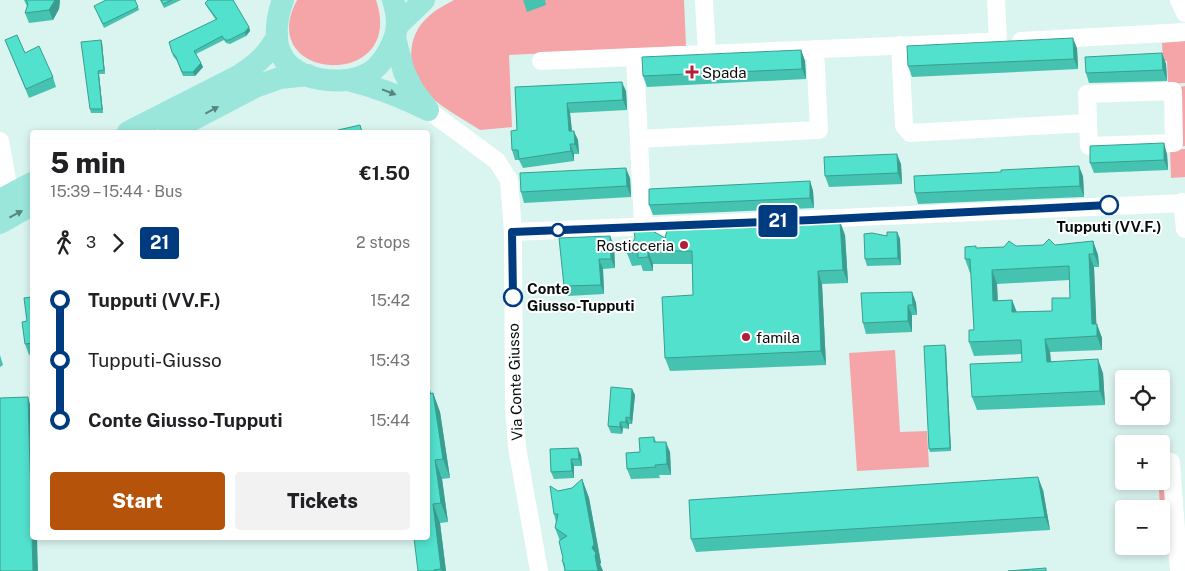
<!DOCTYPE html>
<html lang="en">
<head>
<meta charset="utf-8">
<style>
	:root { --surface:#fff; --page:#f2f2f2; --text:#202124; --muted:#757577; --accent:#b45309 }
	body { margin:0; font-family:"Public Sans",sans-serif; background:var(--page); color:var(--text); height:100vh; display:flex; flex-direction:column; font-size:19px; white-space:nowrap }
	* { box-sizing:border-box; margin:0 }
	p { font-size:16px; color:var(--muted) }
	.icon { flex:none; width:28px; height:28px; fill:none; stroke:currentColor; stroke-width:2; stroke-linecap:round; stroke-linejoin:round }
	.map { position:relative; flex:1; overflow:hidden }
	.details { position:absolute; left:30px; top:130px; width:400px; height:410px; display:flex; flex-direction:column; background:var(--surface); border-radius:5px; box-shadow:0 2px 8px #0003 }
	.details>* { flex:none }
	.badge { padding:0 10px; border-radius:4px; font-size:18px; line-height:32px }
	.fabs { position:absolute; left:1115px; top:370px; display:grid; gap:10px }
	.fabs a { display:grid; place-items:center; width:55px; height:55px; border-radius:5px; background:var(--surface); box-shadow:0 2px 8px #0003; font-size:25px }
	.map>.badge { position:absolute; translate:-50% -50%; box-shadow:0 0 0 2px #fff }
	.legs { display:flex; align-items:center; gap:8px; height:55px; padding:0 20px; font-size:16px }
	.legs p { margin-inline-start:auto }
	.overview { display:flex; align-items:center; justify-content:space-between; height:85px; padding:0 20px }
	h1 { font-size:28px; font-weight:800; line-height:38px }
	.cta { display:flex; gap:10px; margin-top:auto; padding:10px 20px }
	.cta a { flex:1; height:58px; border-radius:5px; background:var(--accent); color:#fff; font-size:20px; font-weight:800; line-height:58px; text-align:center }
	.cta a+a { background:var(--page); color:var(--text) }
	ul { padding:0 20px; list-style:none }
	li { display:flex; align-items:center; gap:18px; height:60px; font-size:19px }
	li i { display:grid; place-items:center; width:8px; height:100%; margin:0 6px; background:currentColor }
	li i::after { content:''; width:12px; height:12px; margin:-6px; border:4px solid; border-radius:50%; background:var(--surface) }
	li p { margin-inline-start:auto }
	li:first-child i { background:linear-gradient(#0000 50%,currentColor 0) }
	li:last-child i { background:linear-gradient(currentColor 50%,#0000 0) }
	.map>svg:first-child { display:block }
	.green { fill:#f5a5a7 }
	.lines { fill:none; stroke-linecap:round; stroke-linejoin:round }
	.minor { stroke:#fff; stroke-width:18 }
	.major { stroke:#9ae6da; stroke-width:22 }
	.wall { fill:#46c2b0; fill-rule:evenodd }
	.shaded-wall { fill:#399e90 }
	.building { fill:#51e1cd; stroke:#399e90; fill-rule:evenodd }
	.oneway { fill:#57857e }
	.line-1-casing { stroke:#fff; stroke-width:11 }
	.line-1 { stroke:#003b80; stroke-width:8 }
	.poi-dot { fill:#b21f3a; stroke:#fff; stroke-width:2 }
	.stop-1-dot { fill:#fff; stroke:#003b80; stroke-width:2.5 }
	.labels { text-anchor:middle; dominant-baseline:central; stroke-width:4; stroke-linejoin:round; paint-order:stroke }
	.poi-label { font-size:15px; fill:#060e0d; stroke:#fff; text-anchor:start }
	.stop-label { font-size:15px; font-weight:bold; fill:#060e0d; stroke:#fff }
	.street-label { font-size:15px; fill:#060e0d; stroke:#fff }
</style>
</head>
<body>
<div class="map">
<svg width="1185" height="571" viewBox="0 0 1185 571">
	<rect width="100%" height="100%" fill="#daf4ef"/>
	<!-- green -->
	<g class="green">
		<path d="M 297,0 L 376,0 C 407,91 253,83 297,0 Z"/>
		<path d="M 454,0 L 684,0 L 686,46 L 509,55 L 512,127 L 480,130 C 463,119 440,107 426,92 C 407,71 405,37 428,17 C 435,10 445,5 454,0 Z"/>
		<path d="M 1185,41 L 1185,83 L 1168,84 L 1167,61 L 1163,61 L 1162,43 Z"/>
		<path d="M 1185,86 L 1185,146 L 1182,146 L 1180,87 Z"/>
		<path d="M 1185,149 L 1185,177 L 1171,178 L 1170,150 Z"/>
		<path d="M 895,350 L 900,432 L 927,431 L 929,467 L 857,471 L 849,353 Z"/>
		<path d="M 1168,489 L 1171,528 L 1161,528 L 1159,490 Z"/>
	</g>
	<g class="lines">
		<!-- minor -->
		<g class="minor">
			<path d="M 704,0 L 707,53"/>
			<path d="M 996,0 L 998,42"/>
			<path d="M 1179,0 L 1185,13"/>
			<path d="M 1021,41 L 1185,32"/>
			<path d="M 900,45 L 904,126 L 910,133 L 1088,123"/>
			<path d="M 635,57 L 643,227"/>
			<path d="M 541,61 L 987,42"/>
			<path d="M 1173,91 L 1174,143 L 1089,146 L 1087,94 Z"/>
			<path d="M 428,110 L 497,161 L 509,180 L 513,232 L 514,407 L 517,447 L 539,571"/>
			<path d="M 639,139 L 819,130 L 815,49"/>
			<path d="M 0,141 L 10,195"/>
			<path d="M 1182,202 L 1185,229"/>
			<path d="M 513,232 L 1185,203"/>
			<path d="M 1171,462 L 1179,571"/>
		</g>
		<!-- major -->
		<g class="major">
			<path d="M 283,0 C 277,16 273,40 282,56 C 296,81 341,86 365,75 C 377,70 387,56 392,44 C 399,30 398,15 393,0"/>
			<path d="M 397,26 L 424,0"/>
			<path d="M 395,38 L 404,72 L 413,90 L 426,107"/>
			<path d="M 348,80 C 377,87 402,97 428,110"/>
			<path d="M 128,132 L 240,75 C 258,63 266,56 277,37"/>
			<path d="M 169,132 L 257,86 L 280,78 L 308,75"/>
			<path d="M 0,200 L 32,183"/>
			<path d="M 0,223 L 32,205"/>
		</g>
	</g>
	<!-- wall -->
	<g class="wall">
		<path d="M 24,0 L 60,0 L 59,9 L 53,20 L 29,23 L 25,13 L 27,6 Z"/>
		<path d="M 160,0 L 181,0 L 164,8 Z"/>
		<path d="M 523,0 L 545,0 L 546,5 L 527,12 Z"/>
		<path d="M 205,3 L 249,27 L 250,31 L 246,36 L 230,44 L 226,43 L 224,40 L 196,54 L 203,67 L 195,76 L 183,76 L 177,61 L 173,56 L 169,42 L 216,20 L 207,7 Z"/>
		<path d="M 94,6 L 138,7 L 139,10 L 104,28 Z"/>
		<path d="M 5,40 L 25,53 L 53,77 L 56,87 L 29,98 Z"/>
		<path d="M 101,40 L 102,43 L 105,74 L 99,74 L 103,113 L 91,113 L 90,109 Z"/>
		<path d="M 1077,48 L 1078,69 L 912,77 L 908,66 Z"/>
		<path d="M 801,50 L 805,61 L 806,79 L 647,87 L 643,76 Z"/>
		<path d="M 1162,53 L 1166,64 L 1167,81 L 1089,83 L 1086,73 Z"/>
		<path d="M 515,87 L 626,91 L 627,110 L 570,113 L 572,131 L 578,140 L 579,154 L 574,154 L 574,161 L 523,168 L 519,160 L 515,160 L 512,150 L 517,130 Z"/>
		<path d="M 1167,154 L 1168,170 L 1094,173 L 1090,163 Z"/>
		<path d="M 901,164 L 902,184 L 829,187 L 825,176 Z"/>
		<path d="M 1083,176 L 1084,197 L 918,204 L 915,193 Z"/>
		<path d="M 630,178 L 631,197 L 524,203 L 521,192 Z"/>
		<path d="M 810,181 L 813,191 L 814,208 L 653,215 L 649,205 Z"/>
		<path d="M 897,232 L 900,239 L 901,265 L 867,266 L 865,259 L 887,236 Z"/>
		<path d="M 845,235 L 848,283 L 822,284 L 826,365 L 670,371 L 665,358 L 693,295 L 692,264 L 653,264 L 653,271 L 643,271 L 641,265 L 632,266 L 627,253 L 665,238 Z"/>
		<path d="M 1093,241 L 1098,255 L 1099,267 L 1094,267 L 1096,324 L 1102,338 L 1102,350 L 1050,352 L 1051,361 L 1103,373 L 1105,405 L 977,410 L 972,397 L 1022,362 L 1021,354 L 974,356 L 969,342 L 974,330 L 971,273 L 970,273 L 965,259 L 976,248 L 1055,245 ZM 1069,280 L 1070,298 L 1052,311 L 1017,312 L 1012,300 L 998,301 L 997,284 Z"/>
		<path d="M 614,245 L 615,268 L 603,269 L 604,294 L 568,296 L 564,286 Z"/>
		<path d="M 912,292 L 916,303 L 917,315 L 912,315 L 912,332 L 866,334 L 863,323 Z"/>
		<path d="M 32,297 L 32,354 L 29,355 L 25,344 L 27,321 Z"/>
		<path d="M 946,348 L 951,451 L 930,452 L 929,449 Z"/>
		<path d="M 0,355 L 3,365 L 0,367 Z"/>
		<path d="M 428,383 L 431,393 L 433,393 L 440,412 L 450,478 L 442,479 L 448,522 L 440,523 L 446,571 L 418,571 L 428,538 Z"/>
		<path d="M 632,389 L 635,395 L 632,424 L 629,424 L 629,429 L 623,428 L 622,434 L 611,433 L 608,426 Z"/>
		<path d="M 654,437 L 656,442 L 670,452 L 671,475 L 659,475 L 660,478 L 631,479 L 627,469 L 640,452 Z"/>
		<path d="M 550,449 L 581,455 L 582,466 L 574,466 L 574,478 L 554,479 L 551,472 Z"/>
		<path d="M 582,479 L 589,498 L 601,563 L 600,564 L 603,571 L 565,571 L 562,561 L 563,558 L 560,541 L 555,528 L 556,522 L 554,514 L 558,491 L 572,488 Z"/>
		<path d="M 1043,490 L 1050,530 L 696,552 L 691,539 Z"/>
	</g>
	<!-- shaded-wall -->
	<g class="shaded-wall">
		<path d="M 55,0 L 60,0 L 59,9 L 53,20 L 49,10 Z"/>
		<path d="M 249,27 L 250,31 L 246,36 L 245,32 Z"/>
		<path d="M 1073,38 L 1077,48 L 1078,69 L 1074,59 Z"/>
		<path d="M 101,40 L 102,43 L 105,74 L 104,70 Z"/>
		<path d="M 801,50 L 805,61 L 806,79 L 802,69 Z"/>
		<path d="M 1162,53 L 1166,64 L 1167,81 L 1163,70 Z"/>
		<path d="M 201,63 L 203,67 L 195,76 L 193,72 Z"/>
		<path d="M 98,71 L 99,74 L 103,113 L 102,109 Z"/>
		<path d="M 622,82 L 626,91 L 627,110 L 623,100 Z"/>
		<path d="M 567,103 L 570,113 L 573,141 L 569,131 Z"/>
		<path d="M 574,131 L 578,140 L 579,154 L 575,144 Z"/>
		<path d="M 1164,143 L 1167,154 L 1168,170 L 1164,160 Z"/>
		<path d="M 570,144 L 574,154 L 574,161 L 571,151 Z"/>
		<path d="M 897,154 L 901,164 L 902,184 L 898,173 Z"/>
		<path d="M 1079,166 L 1083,176 L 1084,197 L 1080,186 Z"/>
		<path d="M 626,168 L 630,178 L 631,197 L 627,186 Z"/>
		<path d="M 810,181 L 813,191 L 814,208 L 810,198 Z"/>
		<path d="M 840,221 L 845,235 L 848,283 L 843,270 Z"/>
		<path d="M 897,232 L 900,239 L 901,265 L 898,258 Z"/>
		<path d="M 610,236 L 614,245 L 615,268 L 611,259 Z"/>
		<path d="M 1093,241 L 1098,255 L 1099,267 L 1094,254 Z"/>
		<path d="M 648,251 L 653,264 L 653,271 L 648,257 Z"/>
		<path d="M 1089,254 L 1094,267 L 1097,338 L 1092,324 Z"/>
		<path d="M 599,259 L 603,269 L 604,294 L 601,285 Z"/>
		<path d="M 992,270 L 997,284 L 998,315 L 993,301 Z"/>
		<path d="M 818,271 L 822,284 L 826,365 L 821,351 Z"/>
		<path d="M 912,292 L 916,303 L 917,315 L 913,305 Z"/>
		<path d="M 1012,300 L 1017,314 L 1012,312 Z"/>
		<path d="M 908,305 L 912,315 L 912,332 L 908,321 Z"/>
		<path d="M 1097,324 L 1102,338 L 1102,350 L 1097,336 Z"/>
		<path d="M 1045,339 L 1050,352 L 1052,375 L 1047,362 Z"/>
		<path d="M 945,345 L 946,348 L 951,451 L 950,448 Z"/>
		<path d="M 1098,359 L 1103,373 L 1105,405 L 1100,391 Z"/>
		<path d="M 428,383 L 430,391 L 435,413 L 428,391 Z"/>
		<path d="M 632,389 L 635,395 L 632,424 L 630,418 Z"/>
		<path d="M 433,393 L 440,412 L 450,478 L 443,459 Z"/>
		<path d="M 28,397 L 32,411 L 32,538 L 37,538 L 38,571 L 33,571 Z"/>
		<path d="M 626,417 L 629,424 L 629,429 L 626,422 Z"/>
		<path d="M 620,422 L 623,428 L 622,434 L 620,427 Z"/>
		<path d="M 666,442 L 670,452 L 671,475 L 667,464 Z"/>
		<path d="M 578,448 L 581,455 L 582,466 L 579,459 Z"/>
		<path d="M 571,459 L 574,466 L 574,478 L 572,471 Z"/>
		<path d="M 435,460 L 442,479 L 448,522 L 441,503 Z"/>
		<path d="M 1038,477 L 1043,490 L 1050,530 L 1045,517 Z"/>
		<path d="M 582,479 L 589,498 L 601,563 L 600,564 L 603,571 L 598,571 L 592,548 Z"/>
		<path d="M 433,504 L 440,523 L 446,571 L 442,571 L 441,569 Z"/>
	</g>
	<!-- building -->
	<g class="building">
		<path d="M 26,0 L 55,0 L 49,10 L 25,13 L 28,4 Z"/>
		<path d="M 106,0 L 135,0 L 138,7 L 103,24 L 94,6 Z"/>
		<path d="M 161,0 L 172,0 L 163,4 Z"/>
		<path d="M 208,0 L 233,0 L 249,27 L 245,32 L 229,40 L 225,40 L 222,36 L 194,51 L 201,63 L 193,72 L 182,72 L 176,57 L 172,52 L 169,42 L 217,19 L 205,3 Z"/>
		<path d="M 17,35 L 25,53 L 39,46 L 53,77 L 26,89 L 5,40 Z"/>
		<path d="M 1073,38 L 1074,59 L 908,66 L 907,46 Z"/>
		<path d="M 101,40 L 104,70 L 98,71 L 102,109 L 90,109 L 81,42 Z"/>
		<path d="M 801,50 L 802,69 L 643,76 L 642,57 Z"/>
		<path d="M 1162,53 L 1163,70 L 1086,73 L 1085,57 Z"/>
		<path d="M 622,82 L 623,100 L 567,103 L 569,131 L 574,131 L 575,144 L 570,144 L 571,151 L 519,159 L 518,150 L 512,150 L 511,131 L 517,130 L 515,87 Z"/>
		<path d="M 360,125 L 362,132 L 339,132 L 338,130 Z"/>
		<path d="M 1164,143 L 1164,160 L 1090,163 L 1090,146 Z"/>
		<path d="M 897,154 L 898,173 L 825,176 L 824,157 Z"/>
		<path d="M 1079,166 L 1080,186 L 915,193 L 914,176 L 1001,172 L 1001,170 Z"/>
		<path d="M 626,168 L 627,186 L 521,192 L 520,173 Z"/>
		<path d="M 810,181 L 810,198 L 649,205 L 649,189 Z"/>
		<path d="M 840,221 L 843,270 L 818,271 L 821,351 L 665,358 L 662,297 L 693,295 L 692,251 L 648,251 L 648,257 L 638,258 L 638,251 L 627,253 L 635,238 L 634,232 L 651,230 L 665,238 L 667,230 Z"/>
		<path d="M 887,232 L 897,232 L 898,258 L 865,259 L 864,234 L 872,233 L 887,236 Z"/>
		<path d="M 610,236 L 611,259 L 599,259 L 601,285 L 564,286 L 559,238 Z"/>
		<path d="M 1049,239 L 1055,245 L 1093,241 L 1094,254 L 1089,254 L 1092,324 L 1097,324 L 1097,336 L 1045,339 L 1047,362 L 1098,359 L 1100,391 L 972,397 L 970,364 L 1022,362 L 1021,340 L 969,342 L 969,330 L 974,330 L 970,259 L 965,259 L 965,247 L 976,246 L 976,248 L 1004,247 L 1009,241 L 1016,246 L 1043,245 ZM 1069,266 L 1070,298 L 1052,298 L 1052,311 L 1012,312 L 1012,300 L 993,301 L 992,270 Z"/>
		<path d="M 912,292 L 913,305 L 908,305 L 908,321 L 863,323 L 861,293 Z"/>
		<path d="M 32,297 L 32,343 L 25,344 L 22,322 L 27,321 L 24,298 Z"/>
		<path d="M 945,345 L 950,448 L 929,449 L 924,346 Z"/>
		<path d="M 611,387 L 632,389 L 630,418 L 626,417 L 626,422 L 620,422 L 620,427 L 608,426 Z"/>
		<path d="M 428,391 L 428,394 L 433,393 L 443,459 L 435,460 L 441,503 L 433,504 L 441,569 L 434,570 L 434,571 L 418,571 L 414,538 L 428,538 Z"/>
		<path d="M 28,397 L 33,571 L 0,571 L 0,398 Z"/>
		<path d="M 654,437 L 654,442 L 666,442 L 667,464 L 655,465 L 656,467 L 627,469 L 626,453 L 640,452 L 639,438 Z"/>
		<path d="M 578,448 L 579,459 L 571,459 L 572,471 L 551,472 L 550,449 Z"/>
		<path d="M 1038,477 L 1045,517 L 691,539 L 689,500 Z"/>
		<path d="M 582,479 L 594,544 L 592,548 L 596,553 L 595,556 L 598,571 L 565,571 L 564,563 L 562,561 L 563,558 L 559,541 L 567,536 L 555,528 L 558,514 L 554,514 L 550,486 L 558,491 L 572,488 Z"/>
		<path d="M 1046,568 L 1046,571 L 1008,571 Z"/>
	</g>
	<!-- one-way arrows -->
	<defs><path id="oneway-solid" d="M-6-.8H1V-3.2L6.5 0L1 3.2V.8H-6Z" transform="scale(1.25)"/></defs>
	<g class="oneway">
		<use href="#oneway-solid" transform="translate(389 92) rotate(21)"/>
		<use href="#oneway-solid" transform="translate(212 110) rotate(-28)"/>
		<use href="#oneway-solid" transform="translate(16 214) rotate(-28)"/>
	</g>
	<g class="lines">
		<!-- line-1 casing -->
		<g class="line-1-casing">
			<path id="line-1" d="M 513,297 L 512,232 L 812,220 L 1109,205"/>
		</g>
		<!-- line-1 -->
		<use href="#line-1" class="line-1"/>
	</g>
	<!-- markers -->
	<g class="poi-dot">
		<path d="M689.5 64.5h5v5h5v5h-5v5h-5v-5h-5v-5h5z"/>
		<circle cx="684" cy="245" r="5"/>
		<circle cx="746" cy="337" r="5"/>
	</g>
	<g class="stop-1-dot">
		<circle cx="1109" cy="205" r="9"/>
		<circle cx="558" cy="230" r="6"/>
		<circle cx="513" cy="297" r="9"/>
	</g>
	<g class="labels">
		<!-- poi labels -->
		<g class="poi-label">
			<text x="702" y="72">Spada</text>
			<text x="674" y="245" text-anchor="end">Rosticceria</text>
			<text x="756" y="337">famila</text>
		</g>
		<!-- stop labels -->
		<g class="stop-label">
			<text x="1109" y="226">Tupputi (VV.F.)</text>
			<text x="527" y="288" text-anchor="start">Conte<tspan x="527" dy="17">Giusso-Tupputi</tspan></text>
		</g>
		<!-- street labels -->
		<g class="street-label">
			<text transform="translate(515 382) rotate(-92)">Via Conte Giusso</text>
		</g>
	</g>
</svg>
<div class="fabs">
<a><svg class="icon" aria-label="locate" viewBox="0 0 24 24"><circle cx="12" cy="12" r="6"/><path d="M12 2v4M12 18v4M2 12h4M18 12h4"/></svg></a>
<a>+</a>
<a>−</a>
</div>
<b class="badge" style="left:778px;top:221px;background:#003b80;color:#fff">21</b>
<section class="details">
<div class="overview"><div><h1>5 min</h1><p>15:39 – 15:44 · Bus</p></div><b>€1.50</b></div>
<div class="legs"><svg class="icon" aria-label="walk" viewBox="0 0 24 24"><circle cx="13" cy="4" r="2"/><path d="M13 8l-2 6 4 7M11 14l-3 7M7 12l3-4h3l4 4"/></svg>3<svg class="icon" aria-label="forward" viewBox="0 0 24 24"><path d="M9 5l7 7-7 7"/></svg><b class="badge" style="background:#003b80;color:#fff">21</b><p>2 stops</p></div>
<ul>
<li><i style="color:#003b80"></i><b>Tupputi (VV.F.)</b><p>15:42</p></li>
<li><i style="color:#003b80"></i><span>Tupputi-Giusso</span><p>15:43</p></li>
<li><i style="color:#003b80"></i><b>Conte Giusso-Tupputi</b><p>15:44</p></li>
</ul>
<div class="cta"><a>Start</a><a>Tickets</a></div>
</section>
</div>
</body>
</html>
